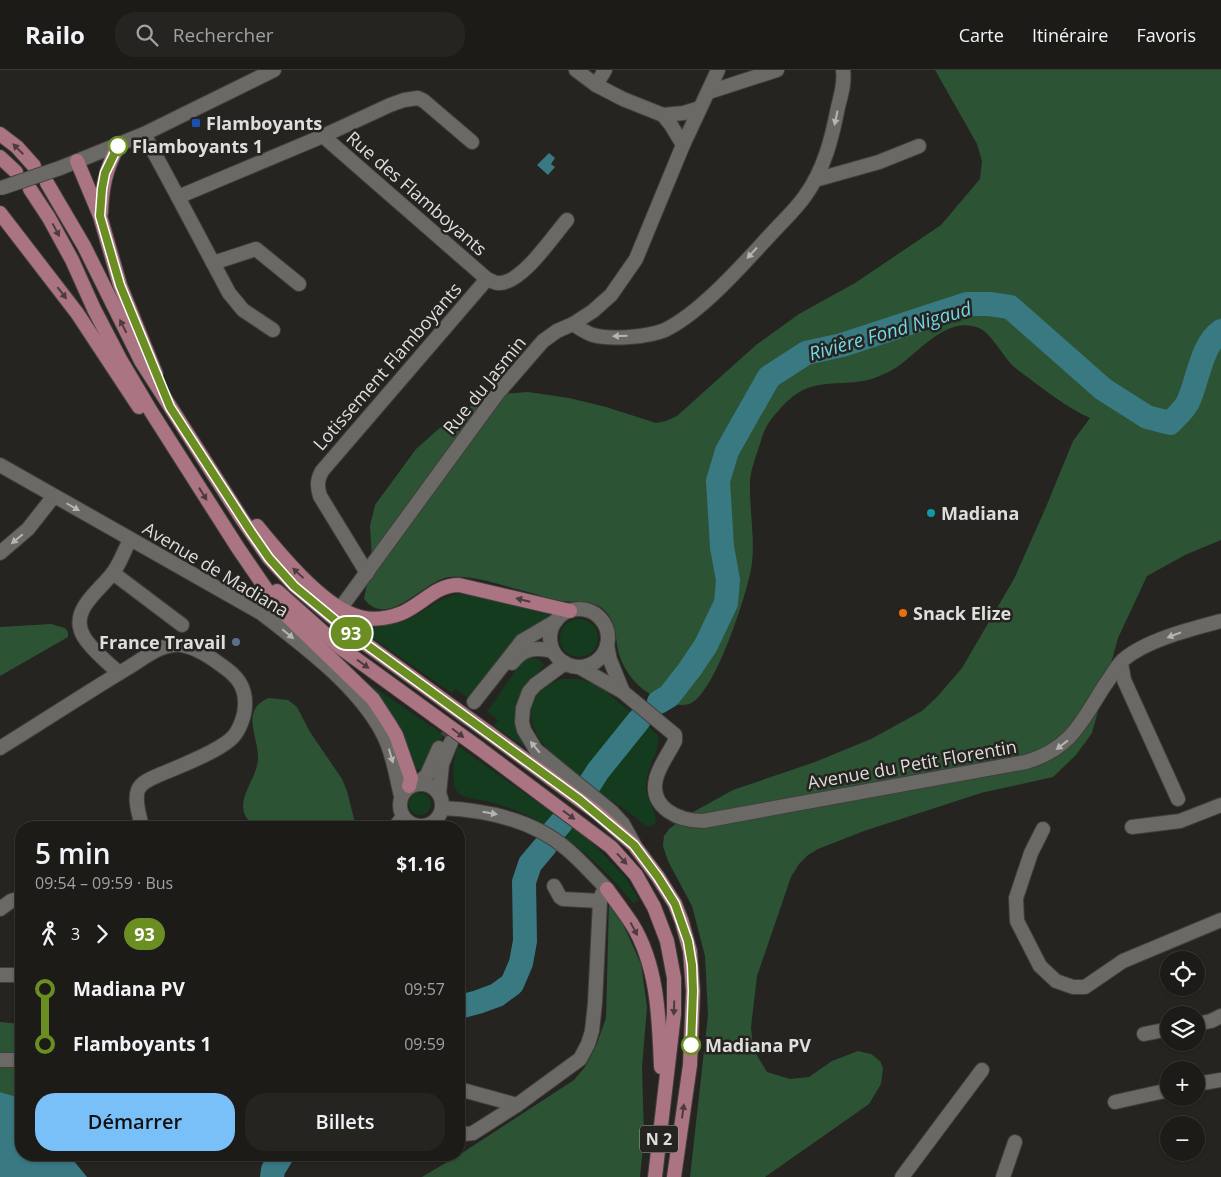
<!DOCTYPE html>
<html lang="fr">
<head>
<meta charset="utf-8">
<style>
	:root { --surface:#1c1b18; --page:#252421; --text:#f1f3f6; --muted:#a0a1a2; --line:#3a3937; --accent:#79bff8 }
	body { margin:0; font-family:"Open Sans",sans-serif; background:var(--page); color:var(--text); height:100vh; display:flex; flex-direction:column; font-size:19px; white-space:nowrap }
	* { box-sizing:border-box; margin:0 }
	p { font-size:16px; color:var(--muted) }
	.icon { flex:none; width:28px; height:28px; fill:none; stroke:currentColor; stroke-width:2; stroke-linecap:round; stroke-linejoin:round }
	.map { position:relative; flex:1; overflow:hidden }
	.details { position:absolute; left:15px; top:751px; width:450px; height:340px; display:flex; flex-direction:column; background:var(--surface); border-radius:20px; box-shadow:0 1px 4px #0004,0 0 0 1px var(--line) }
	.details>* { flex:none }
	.badge { padding:0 10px; border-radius:16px; font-size:18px; line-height:32px }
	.controls { position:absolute; left:1160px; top:881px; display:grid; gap:10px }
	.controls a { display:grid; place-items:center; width:45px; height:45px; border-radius:50%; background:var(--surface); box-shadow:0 1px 4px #0004,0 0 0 1px var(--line); font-size:25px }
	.map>.badge { position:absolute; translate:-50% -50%; box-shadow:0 0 0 2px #fff }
	.legs { display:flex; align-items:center; gap:8px; height:55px; padding:0 20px; font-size:16px }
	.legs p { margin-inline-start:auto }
	.summary { display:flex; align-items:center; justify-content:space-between; height:85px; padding:0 20px }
	h1 { font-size:28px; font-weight:600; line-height:38px }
	.action { display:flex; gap:10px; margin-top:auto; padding:10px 20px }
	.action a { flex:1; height:58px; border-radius:20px; background:var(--accent); color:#111; font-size:20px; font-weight:600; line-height:58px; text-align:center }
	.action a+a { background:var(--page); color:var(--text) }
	ul { padding:0 20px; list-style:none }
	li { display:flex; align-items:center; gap:18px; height:55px; font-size:19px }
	li i { display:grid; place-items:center; width:8px; height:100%; margin:0 6px; background:currentColor }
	li i::after { content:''; width:12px; height:12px; margin:-6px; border:4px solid; border-radius:50%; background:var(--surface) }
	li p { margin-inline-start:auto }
	li:first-child i { background:linear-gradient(#0000 50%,currentColor 0) }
	li:last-child i { background:linear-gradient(currentColor 50%,#0000 0) }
	header { display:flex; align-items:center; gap:30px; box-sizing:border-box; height:70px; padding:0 25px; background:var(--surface); border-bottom:1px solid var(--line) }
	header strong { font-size:24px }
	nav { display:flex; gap:28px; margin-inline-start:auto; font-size:18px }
	.search { width:350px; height:45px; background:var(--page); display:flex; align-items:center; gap:12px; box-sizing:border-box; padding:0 18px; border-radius:20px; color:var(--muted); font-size:19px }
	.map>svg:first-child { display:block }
	.green { fill:#153b1e }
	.forest { fill:#2d5335 }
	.water { fill:#387982 }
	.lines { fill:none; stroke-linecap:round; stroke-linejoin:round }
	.river { stroke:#387982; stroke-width:24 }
	.minor-tunnel { stroke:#41403c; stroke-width:14; stroke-dasharray:14 7; stroke-linecap:butt }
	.minor-casing { stroke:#403f3c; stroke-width:16 }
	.tertiary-casing { stroke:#403f3c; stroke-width:16 }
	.secondary-casing { stroke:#403f3c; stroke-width:16 }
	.primary-casing { stroke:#403f3c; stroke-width:16 }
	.minor { stroke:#6b6965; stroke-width:14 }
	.tertiary { stroke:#6b6965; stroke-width:14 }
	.secondary { stroke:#6b6965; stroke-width:14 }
	.primary { stroke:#ab7482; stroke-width:14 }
	.secondary-bridge-casing { stroke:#403f3c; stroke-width:16; stroke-linecap:butt }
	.primary-bridge-casing { stroke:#403f3c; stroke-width:16; stroke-linecap:butt }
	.secondary-bridge { stroke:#6b6965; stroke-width:14 }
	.primary-bridge { stroke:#ab7482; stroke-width:14 }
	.oneway { fill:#b6b5b2 }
	.oneway2 { fill:#4d3c3d }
	.line-1-casing { stroke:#fff; stroke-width:11 }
	.line-1 { stroke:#6b8e23; stroke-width:8 }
	.transit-dot { fill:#1a4fb4; stroke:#252420; stroke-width:2 }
	.stop-1-dot { fill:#fff; stroke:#6b8e23; stroke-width:2.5 }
	.culture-dot { fill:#0f9aa8; stroke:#252420; stroke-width:2 }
	.food-dot { fill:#e8710a; stroke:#252420; stroke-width:2 }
	.service-dot { fill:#5c6f8a; stroke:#252420; stroke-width:2 }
	.labels { text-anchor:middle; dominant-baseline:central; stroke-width:5; stroke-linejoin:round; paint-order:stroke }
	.shield { fill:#252420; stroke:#a7a6a4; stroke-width:1 }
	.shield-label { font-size:16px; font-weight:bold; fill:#dfdedc }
	.poi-label { font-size:18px; font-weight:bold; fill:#dfdedc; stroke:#252420; text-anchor:start }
	.stop-label { font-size:18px; font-weight:bold; fill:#dfdedc; stroke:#252420; text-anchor:start }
	.street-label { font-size:18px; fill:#dfdedc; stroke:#252420 }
	.water-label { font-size:19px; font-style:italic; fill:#72d9e8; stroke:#252420 }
</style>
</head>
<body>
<header>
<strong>Railo</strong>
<div class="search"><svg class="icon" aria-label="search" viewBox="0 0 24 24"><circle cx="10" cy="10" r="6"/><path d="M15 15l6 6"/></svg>Rechercher</div>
<nav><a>Carte</a><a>Itinéraire</a><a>Favoris</a></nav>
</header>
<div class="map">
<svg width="1221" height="1107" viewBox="0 0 1221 1107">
	<rect width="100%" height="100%" fill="#252420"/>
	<!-- green -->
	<g class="green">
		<path d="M 462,524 L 483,526 L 550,542 L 547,549 L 527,559 L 518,568 L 470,629 L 455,619 L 452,623 L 354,555 C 372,555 392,557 409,549 C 429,540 438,526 462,524 Z"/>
		<circle cx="579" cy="568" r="19"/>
		<path d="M 529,588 L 539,589 L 544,595 L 522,622 L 532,682 L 494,656 L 498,650 L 487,642 L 520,594 Z"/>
		<path d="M 562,609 L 578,609 L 598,615 L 658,665 C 661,682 646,696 646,715 C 645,729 659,742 655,753 L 651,757 C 641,754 634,746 626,740 C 597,721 518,675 533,632 C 538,619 549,613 562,609 Z"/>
		<path d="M 365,611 L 444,665 L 426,695 L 421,700 L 413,698 L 384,635 Z"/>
		<path d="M 458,676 L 586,767 L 626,808 L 639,830 L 633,833 C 601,793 558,756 510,738 C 495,732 478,730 462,726 C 449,719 453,689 458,676 Z"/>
		<circle cx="420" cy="734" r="11"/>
	</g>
	<!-- forest -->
	<g class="forest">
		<path d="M 935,0 L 1221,0 L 1221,470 L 1185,485 L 1147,506 L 1118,568 L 1092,663 L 1076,685 L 1053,707 L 981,723 L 864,761 L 818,779 L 808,785 L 799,794 L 791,807 L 757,906 L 751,957 L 753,979 L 767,1002 L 790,1009 L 809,1007 L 832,991 L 858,981 L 871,984 L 880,991 L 883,998 L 881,1014 L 869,1034 L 765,1107 L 690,1107 L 708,945 L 705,886 L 692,836 L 668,791 L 663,776 L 664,766 L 669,759 L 686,746 L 733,720 L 815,692 L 871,669 L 922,641 L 937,627 L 962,598 L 1014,509 L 1046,437 L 1073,371 L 1090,348 C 1070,339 1053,326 1035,313 C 1028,307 1020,302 1013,296 C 1004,287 991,264 981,259 C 949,243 920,281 897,297 C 886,304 870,311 856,312 C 839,314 819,312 803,320 C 789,327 777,341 768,354 C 764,360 762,367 760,374 C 756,386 751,399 750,411 C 749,438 755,466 752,493 C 749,519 714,627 689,634 C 678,637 666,632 657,628 C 639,619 625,604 619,584 C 615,568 617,551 603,539 C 591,529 575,533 561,531 C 548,529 537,524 524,521 C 500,515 474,505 450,507 C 424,509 389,561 364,529 L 372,489 L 370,456 L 375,435 L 416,379 L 442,356 L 471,336 L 502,324 L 528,322 L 569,328 L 606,337 L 656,353 L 666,351 L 677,346 L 756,275 L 799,244 L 855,213 L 941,155 L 980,109 L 982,91 L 977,74 Z"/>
		<path d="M 51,554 L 65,558 L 68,562 L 68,567 L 0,606 L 0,557 Z"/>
		<path d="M 269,628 L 288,630 L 297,637 L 310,662 L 342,709 L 347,721 L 356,757 L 255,757 C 252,754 247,749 245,745 C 237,726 257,709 258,689 C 259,667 239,640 269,628 Z"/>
		<path d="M 609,834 L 623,854 L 641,894 L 647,937 L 642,997 L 644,1067 L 640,1107 L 422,1107 L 459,1085 L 574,1010 L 585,997 L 596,976 L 606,948 Z"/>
		<path d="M 0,952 L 21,954 L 21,1028 L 0,1022 Z"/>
	</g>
	<!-- water -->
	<g class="water">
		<path d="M 549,83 L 555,88 L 551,94 L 555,97 L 548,105 L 537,95 Z"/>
		<path d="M 0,1022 L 21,1028 L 21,1085 L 69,1085 L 87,1107 L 0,1107 Z"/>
	</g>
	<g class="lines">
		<!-- river -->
		<g class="river">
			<path d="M 659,632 L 669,626 L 690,599 L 706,575 L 726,533 L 728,510 L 722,477 L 718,411 L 727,381 L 769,307 L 806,283 L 842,275 L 967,234 L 989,234 L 1010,237 L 1103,319 L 1147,347 L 1170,353 C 1176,347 1184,340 1188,332 C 1198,311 1201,275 1221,261"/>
			<path d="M 589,715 L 598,701 L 639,650"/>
			<path d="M 554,761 L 561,753"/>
			<path d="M 459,937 L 478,932 L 497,925 L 512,914 L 521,893 L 525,871 L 524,812 L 530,794 L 546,775"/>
			<path d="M 272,1107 L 273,1100 L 282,1085"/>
		</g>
		<!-- minor-tunnel -->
		<path class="minor-tunnel" d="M 446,668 L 474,632"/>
		<!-- minor casing -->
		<g class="minor-casing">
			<g id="minor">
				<path d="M 576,0 L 596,15 L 623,29 L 663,45 L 684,43 L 700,38"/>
				<path d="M 596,15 L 605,0"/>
				<path d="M 709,22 L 777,0"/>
				<path d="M 663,45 L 671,55 L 683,75"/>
				<path d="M 144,64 L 178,127 L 323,66 L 390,35 L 404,30 L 418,28 L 424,31 L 472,72"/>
				<path d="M 323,66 L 487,209 C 490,210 495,213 498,213 C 521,215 553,166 567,150"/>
				<path d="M 815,110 L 879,92 L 919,76"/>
				<path d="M 178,127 L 229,223 L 243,240 L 273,260"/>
				<path d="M 213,193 L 256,179 L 299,214"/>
				<path d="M 573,254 C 579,258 586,263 593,265 C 611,270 648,267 665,260 C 702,242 744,193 772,163 C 783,151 796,139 805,126 C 824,100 832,68 838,37 C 841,25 845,13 843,0"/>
				<path d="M 0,483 L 28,459 L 54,426"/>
				<path d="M 113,503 L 182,555"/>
				<path d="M 367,503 L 320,426 C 317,416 317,410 322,401 L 487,209"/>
				<path d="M 345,532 L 497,324 L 543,271 L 557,261 L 573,254 L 593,241 L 611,225 L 636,189 L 683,75 L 718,0"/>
				<circle cx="579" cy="568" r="29"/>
				<path d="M 607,575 L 610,590 L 623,622"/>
				<path d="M 512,593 C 523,578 535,577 553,581"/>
				<path d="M 565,593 L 535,615 L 529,622 L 523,638 L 522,652 L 524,660 L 536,680 L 612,742 L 623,754 L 634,774"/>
				<path d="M 1121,593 L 1124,610 L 1178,729"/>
				<path d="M 579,597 L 623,622 L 675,665 L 675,671 C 669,683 659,696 656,709 C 649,738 679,751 703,751 L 1026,692 C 1072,678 1081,652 1105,615 C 1111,607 1116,597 1123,590 C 1146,570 1191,559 1221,551"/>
				<path d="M 119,603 C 108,593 91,579 84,567 C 68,541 99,521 112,504 C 120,494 124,481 130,470"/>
				<path d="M 474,632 L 522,571 L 556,551"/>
				<path d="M 0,678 C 42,652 83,625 126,599 C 140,591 156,577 173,575 C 189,573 209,586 221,595 C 236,605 246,616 245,635 C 245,645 240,659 233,667 C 220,681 178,697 159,705 C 152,708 141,712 138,720 C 134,731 140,746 142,758"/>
				<path d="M 418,713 L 427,705 L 439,678"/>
				<circle cx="421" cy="735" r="21"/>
				<path d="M 439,724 L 442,694 L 451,672"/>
				<path d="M 442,738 C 486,740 534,750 568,780 C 582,792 594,806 607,819 L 602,824 L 600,831 L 595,933 L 592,961 L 588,974 L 580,989 L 517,1035 L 473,1063 C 467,1064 463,1065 459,1059"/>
				<path d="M 1132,757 L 1180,751 L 1221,735"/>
				<path d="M 394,758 L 403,747"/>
				<path d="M 1043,759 L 1031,783 L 1016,828 L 1017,851 L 1040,896 L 1056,911 L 1073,917 L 1085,917 L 1123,891 L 1221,850"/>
				<path d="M 554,816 L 560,827 L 563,829 L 600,831"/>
				<path d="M 0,839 L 11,831 L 21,828"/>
				<path d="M 0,905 L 21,905"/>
				<path d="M 1196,954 L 1211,951 L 1221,946"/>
				<path d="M 1144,964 L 1169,959"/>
				<path d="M 0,990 L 21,990"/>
				<path d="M 1196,1014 L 1221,1010"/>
				<path d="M 459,1019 L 517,1035"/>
				<path d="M 1115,1032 L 1169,1020"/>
				<path d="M 902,1107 L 982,1000"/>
				<path d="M 1003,1107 L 1015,1072"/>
			</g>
		</g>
		<!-- tertiary casing -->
		<g class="tertiary-casing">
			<path id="tertiary" d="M 0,395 L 261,543 C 303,575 359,617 383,664 C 393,682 396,706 401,726"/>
		</g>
		<!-- secondary casing -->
		<g class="secondary-casing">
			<path id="secondary" d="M 60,98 L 144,64 L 274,0"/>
		</g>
		<!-- primary casing -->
		<g class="primary-casing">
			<g id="primary">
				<path d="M 0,64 L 17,77 L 34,96"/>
				<path d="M 0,87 L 16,102"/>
				<path d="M 77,91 L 100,146 L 120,215 L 156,304"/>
				<path d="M 47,113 L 84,176 L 141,291 L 242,449 L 269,488 L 295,516 L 352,564 L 446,632"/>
				<path d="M 30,119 L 49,148 L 72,190 L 94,239 L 120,289 L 152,343 L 238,478 L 279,538 L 373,629 L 390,655 L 396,665 L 411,708 L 409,716"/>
				<path d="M 0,143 L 77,243 L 139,337"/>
				<path d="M 101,143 C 102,116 106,99 118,76"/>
				<path d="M 257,456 C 279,483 320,533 354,545 C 369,551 387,549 402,543 C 423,534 435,515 459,515 L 570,541"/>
				<path d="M 277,521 L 341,578 L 436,647"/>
				<path d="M 489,663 L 596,742 L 634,775 L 658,807 L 675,834 L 682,852 L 690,881 L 693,921 L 690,995 L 674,1107"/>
				<path d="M 479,678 L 611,777 L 636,805 L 654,837 L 667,871 L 674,908 L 674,944 L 655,1107"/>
				<path d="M 607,819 C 615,830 624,842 632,854 C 658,896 659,949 661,997"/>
			</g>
		</g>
		<!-- minor -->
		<use href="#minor" class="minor"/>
		<!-- tertiary -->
		<use href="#tertiary" class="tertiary"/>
		<!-- secondary -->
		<use href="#secondary" class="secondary"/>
		<!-- primary -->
		<use href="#primary" class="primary"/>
		<!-- secondary-bridge casing -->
		<g class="secondary-bridge-casing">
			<path id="secondary-bridge" d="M 1,118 L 60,98"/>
		</g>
		<!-- primary-bridge casing -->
		<g class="primary-bridge-casing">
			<g id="primary-bridge">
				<path d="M 446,632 L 489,663"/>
				<path d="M 436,647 L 479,678"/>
			</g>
		</g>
		<!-- secondary-bridge -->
		<use href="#secondary-bridge" class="secondary-bridge"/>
		<!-- primary-bridge -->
		<use href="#primary-bridge" class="primary-bridge"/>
	</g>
	<!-- one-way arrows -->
	<defs><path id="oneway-solid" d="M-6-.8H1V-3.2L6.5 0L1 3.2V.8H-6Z" transform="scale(1.25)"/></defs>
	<g class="oneway">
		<use href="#oneway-solid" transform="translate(836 48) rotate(102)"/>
		<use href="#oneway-solid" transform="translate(752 183) rotate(133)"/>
		<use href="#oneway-solid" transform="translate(620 266) rotate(178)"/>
		<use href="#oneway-solid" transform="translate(73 437) rotate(30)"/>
		<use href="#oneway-solid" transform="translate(17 469) rotate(140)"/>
		<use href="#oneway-solid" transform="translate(288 564) rotate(40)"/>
		<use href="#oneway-solid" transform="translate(1174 565) rotate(159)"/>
		<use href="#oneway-solid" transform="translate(1062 675) rotate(142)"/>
		<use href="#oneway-solid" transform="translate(535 677) rotate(-130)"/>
		<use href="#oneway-solid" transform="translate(391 686) rotate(74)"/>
		<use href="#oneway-solid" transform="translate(490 743) rotate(10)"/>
	</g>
	<g class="oneway2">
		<use href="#oneway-solid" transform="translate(18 79) rotate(-135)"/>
		<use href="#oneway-solid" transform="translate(56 160) rotate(62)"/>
		<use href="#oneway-solid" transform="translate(62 223) rotate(52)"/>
		<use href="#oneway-solid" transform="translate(123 256) rotate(-117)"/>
		<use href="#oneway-solid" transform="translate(203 424) rotate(58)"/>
		<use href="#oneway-solid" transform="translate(298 503) rotate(-137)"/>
		<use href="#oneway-solid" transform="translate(523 530) rotate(-166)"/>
		<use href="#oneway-solid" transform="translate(363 594) rotate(36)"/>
		<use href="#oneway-solid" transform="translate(458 663) rotate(37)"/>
		<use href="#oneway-solid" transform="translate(569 745) rotate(36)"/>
		<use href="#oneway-solid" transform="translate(622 789) rotate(48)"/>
		<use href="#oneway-solid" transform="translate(634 859) rotate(62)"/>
		<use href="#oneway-solid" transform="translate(674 938) rotate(92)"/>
		<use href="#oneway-solid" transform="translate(683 1041) rotate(-82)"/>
	</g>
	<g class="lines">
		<!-- line-1 casing -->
		<g class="line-1-casing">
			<path id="line-1" d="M 118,76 L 105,103 L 102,119 L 100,146 L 120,215 L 170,337 L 251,462 L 269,488 L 294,516 L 352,564 L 580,730 L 634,775 L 658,807 L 675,834 L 688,871 L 692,895 L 693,921 L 691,975"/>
		</g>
		<!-- line-1 -->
		<use href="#line-1" class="line-1"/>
	</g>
	<!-- markers -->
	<rect class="transit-dot" x="191" y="48" width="10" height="10" rx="2.5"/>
	<g class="stop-1-dot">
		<circle cx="118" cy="76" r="9"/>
		<circle cx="691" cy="975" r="9"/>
	</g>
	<circle class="culture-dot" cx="931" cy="443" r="5"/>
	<circle class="food-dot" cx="903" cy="543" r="5"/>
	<circle class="service-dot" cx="236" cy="572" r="5"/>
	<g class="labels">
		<!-- shield labels -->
		<rect class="shield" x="640" y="1055.5" width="38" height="27" rx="4"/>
		<g class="shield-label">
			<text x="659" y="1069">N 2</text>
		</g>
		<!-- poi labels -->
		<g class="poi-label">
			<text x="206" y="53">Flamboyants</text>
			<text x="941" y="443">Madiana</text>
			<text x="913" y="543">Snack Elize</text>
			<text x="226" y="572" text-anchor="end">France Travail</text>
		</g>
		<!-- stop labels -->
		<g class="stop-label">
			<text x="132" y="76">Flamboyants 1</text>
			<text x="705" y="975">Madiana PV</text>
		</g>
		<!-- street labels -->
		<g class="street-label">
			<text transform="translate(417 123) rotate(41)">Rue des Flamboyants</text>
			<text transform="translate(387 296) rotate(-49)">Lotissement Flamboyants</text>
			<text transform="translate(484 315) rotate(-51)">Rue du Jasmin</text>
			<text transform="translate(216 499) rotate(31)">Avenue de Madiana</text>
			<text transform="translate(912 694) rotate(-10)">Avenue du Petit Florentin</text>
		</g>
		<!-- water labels -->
		<g class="water-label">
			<text transform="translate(890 261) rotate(-16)">Rivière Fond Nigaud</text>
		</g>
	</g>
</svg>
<div class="controls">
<a><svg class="icon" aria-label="locate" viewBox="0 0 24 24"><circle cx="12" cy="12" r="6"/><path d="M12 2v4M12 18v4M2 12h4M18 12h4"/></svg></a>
<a><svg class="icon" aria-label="layers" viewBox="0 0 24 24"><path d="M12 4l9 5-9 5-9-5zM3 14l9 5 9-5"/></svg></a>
<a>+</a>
<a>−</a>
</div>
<b class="badge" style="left:351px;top:563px;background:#6b8e23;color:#fff">93</b>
<section class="details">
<div class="summary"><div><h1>5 min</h1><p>09:54 – 09:59 · Bus</p></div><b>$1.16</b></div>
<div class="legs"><svg class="icon" aria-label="walk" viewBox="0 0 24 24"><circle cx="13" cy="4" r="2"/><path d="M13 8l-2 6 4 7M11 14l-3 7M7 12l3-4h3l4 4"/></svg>3<svg class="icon" aria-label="forward" viewBox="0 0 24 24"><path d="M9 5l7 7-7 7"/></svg><b class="badge" style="background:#6b8e23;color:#fff">93</b></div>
<ul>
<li><i style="color:#6b8e23"></i><b>Madiana PV</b><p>09:57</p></li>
<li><i style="color:#6b8e23"></i><b>Flamboyants 1</b><p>09:59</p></li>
</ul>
<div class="action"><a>Démarrer</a><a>Billets</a></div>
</section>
</div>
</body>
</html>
